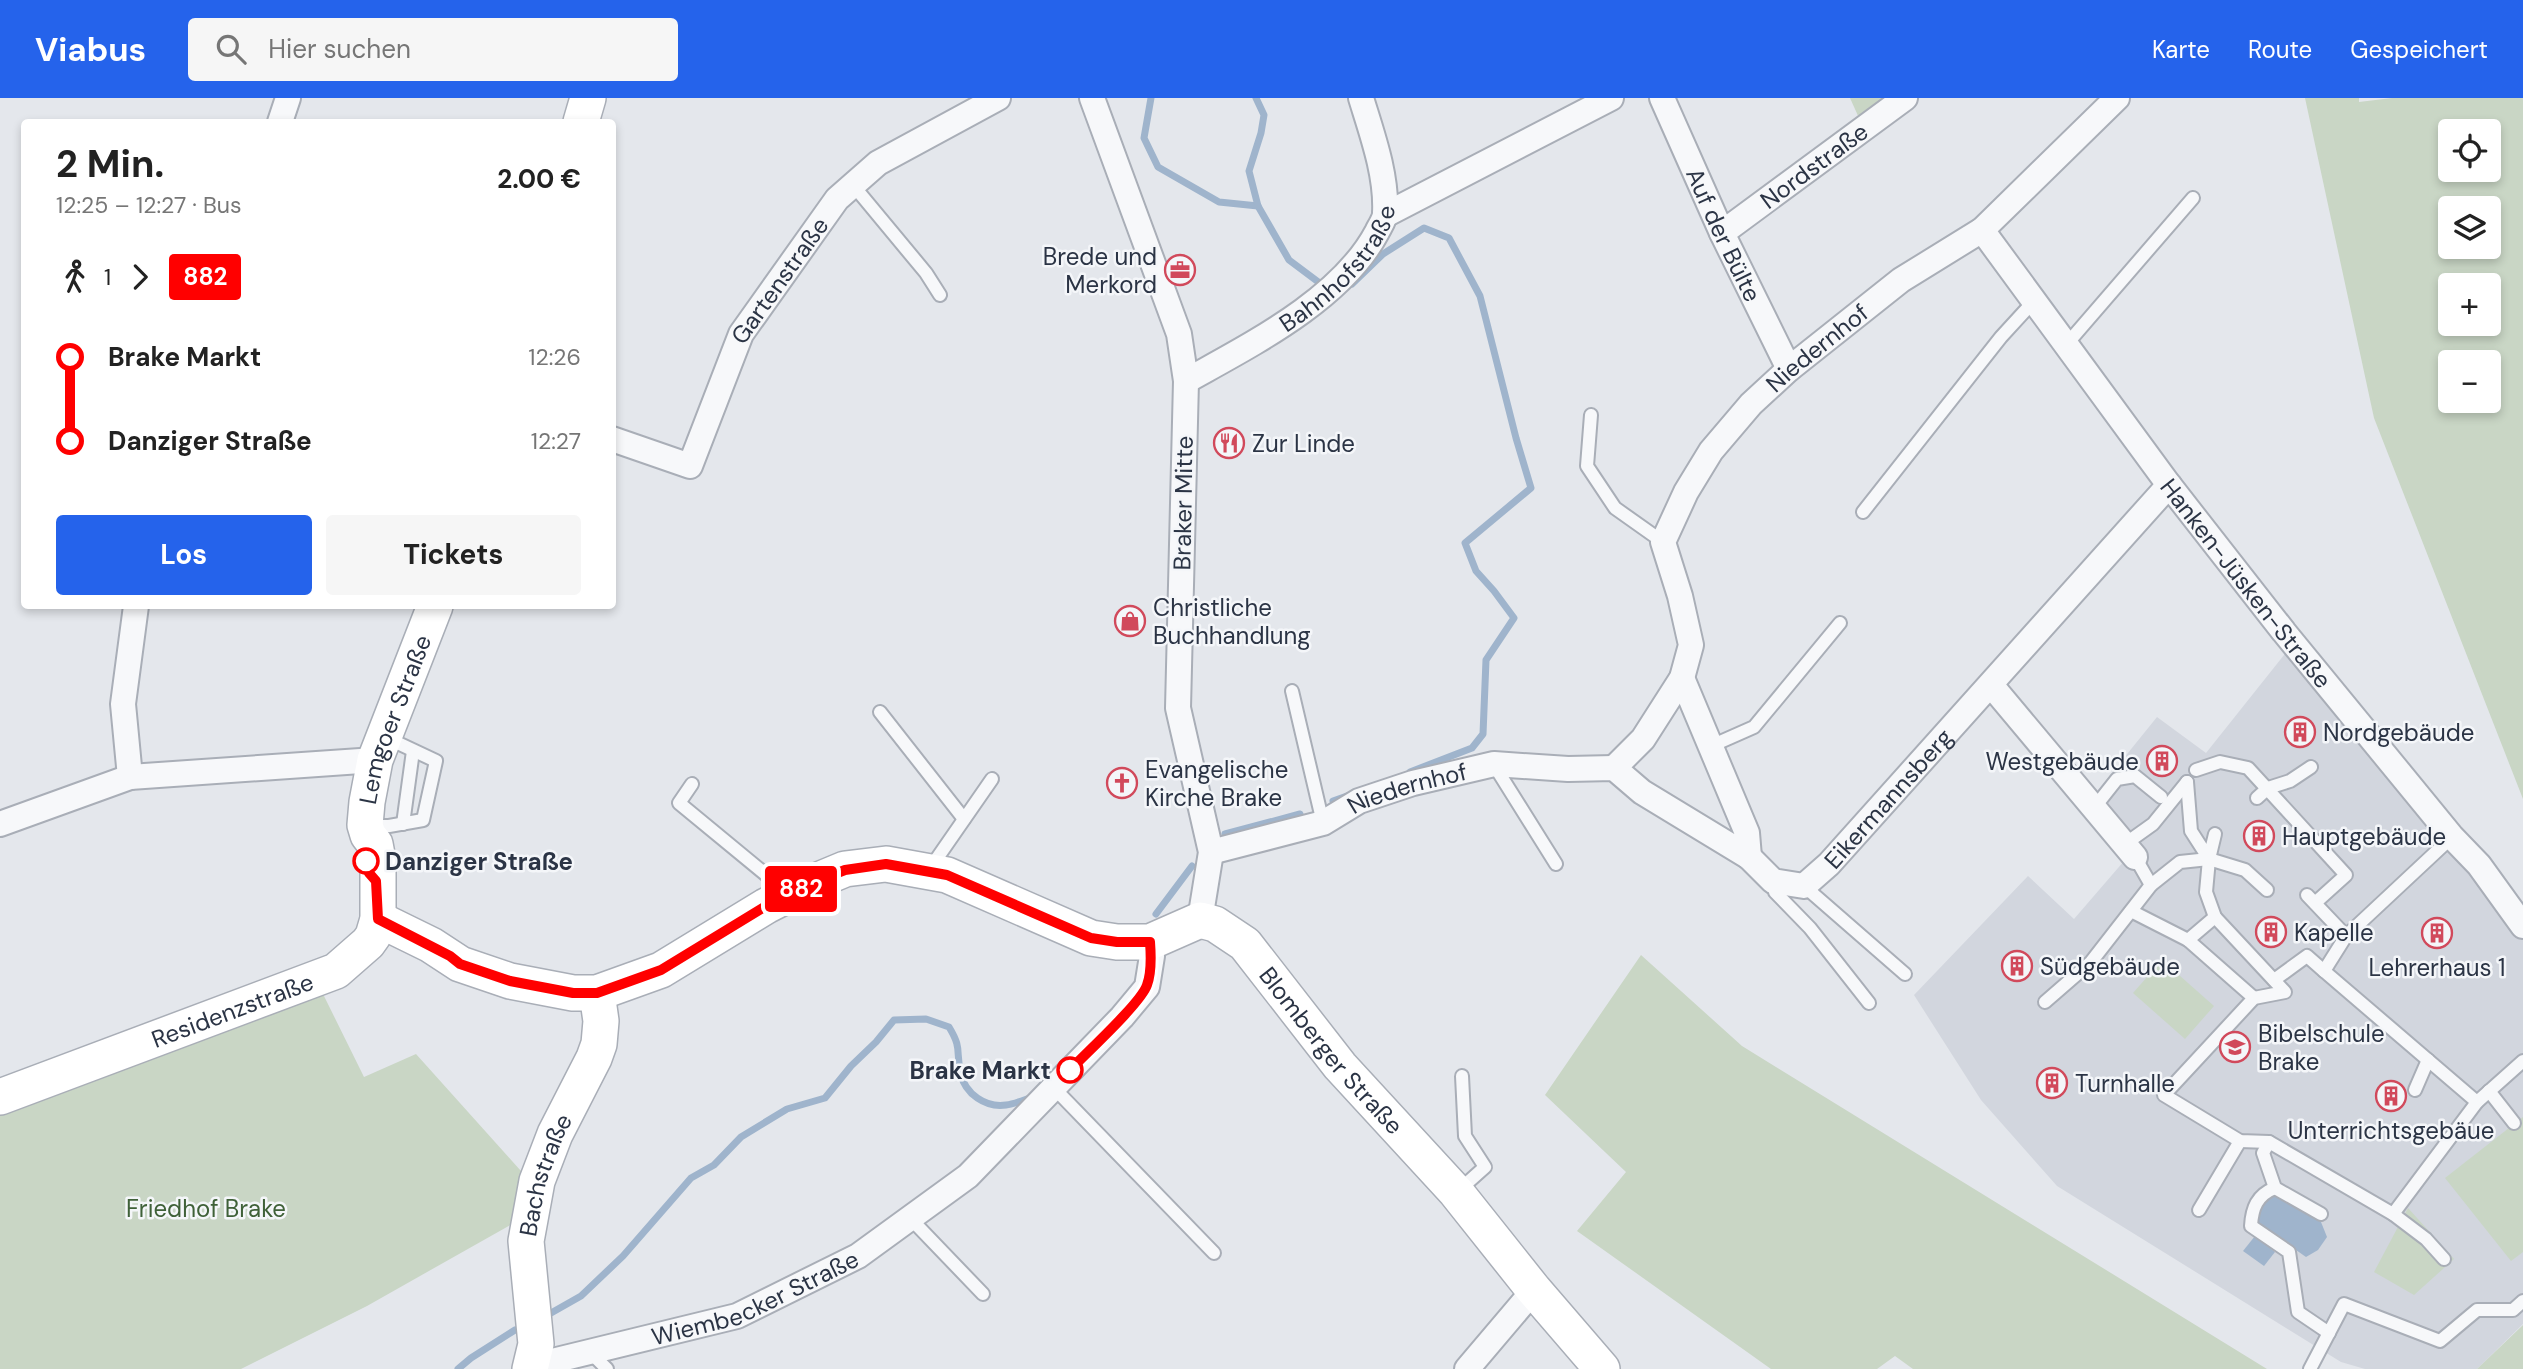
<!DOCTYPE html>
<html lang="de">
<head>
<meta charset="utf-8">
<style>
	:root { --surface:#fff; --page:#f6f6f6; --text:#222; --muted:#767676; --accent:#2563eb }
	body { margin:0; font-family:"DM Sans",sans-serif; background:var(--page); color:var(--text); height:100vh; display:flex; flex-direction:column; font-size:26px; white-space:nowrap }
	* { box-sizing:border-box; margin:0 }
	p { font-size:23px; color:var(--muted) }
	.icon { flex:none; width:38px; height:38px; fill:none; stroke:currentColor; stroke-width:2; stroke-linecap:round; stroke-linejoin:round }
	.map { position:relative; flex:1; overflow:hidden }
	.drawer { position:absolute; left:21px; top:21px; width:595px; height:490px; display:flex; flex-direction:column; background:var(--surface); border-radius:7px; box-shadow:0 4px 10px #0003 }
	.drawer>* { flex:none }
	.badge { padding:0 14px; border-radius:5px; font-size:24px; line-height:46px }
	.tools { position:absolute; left:2438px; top:21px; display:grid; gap:14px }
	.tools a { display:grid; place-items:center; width:63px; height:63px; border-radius:7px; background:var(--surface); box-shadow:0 4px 10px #0003; font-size:35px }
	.map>.badge { position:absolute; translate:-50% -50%; box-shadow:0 0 0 4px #fff }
	.legs { display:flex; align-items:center; gap:10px; height:77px; padding:0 35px; font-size:23px }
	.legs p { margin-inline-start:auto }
	.head { display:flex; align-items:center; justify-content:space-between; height:119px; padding:0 35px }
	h1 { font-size:38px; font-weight:700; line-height:52px }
	.primary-button { display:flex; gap:14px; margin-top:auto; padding:14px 35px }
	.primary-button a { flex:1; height:80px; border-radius:7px; background:var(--accent); color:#fff; font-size:28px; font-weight:700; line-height:80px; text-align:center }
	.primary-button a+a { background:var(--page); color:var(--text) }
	ul { padding:0 35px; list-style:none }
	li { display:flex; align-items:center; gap:24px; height:84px; font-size:26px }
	li i { display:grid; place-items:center; width:10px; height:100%; margin:0 9px; background:currentColor }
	li i::after { content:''; width:18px; height:18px; margin:-9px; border:5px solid; border-radius:50%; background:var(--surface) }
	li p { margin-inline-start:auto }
	li:first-child i { background:linear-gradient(#0000 50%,currentColor 0) }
	li:last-child i { background:linear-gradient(currentColor 50%,#0000 0) }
	header { display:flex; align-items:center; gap:42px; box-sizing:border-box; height:98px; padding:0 35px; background:var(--accent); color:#fff }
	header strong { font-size:33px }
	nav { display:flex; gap:38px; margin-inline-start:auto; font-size:24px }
	.search { width:490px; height:63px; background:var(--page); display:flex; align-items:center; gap:18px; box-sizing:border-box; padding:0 24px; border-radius:7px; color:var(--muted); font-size:26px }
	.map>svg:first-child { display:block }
	.built { fill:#d2d6de }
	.green { fill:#c9d6c5; fill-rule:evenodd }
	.water { fill:#9fb4cc }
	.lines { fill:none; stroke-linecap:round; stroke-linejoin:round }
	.stream { stroke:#9fb4cc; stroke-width:7 }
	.lane-casing { stroke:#a9aeb7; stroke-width:16 }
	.street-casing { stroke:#a9aeb7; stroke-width:28 }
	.secondary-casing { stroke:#a9aeb7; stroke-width:38 }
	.lane { stroke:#f7f8fa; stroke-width:12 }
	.street { stroke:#f7f8fa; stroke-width:24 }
	.secondary { stroke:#fff; stroke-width:35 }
	.line-1-casing { stroke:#fff; stroke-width:16 }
	.line-1 { stroke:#f00; stroke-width:10 }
	.stop-1-dot { fill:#fff; stroke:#f00; stroke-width:3.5 }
	.labels { text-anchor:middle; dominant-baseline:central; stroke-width:5; stroke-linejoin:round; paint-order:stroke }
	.street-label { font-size:24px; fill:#2b3445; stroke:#f4f6f9 }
	.poi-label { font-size:24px; fill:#2b3445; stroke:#f4f6f9; text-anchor:start }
	.stop-label { font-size:24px; font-weight:bold; fill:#2b3445; stroke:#f4f6f9; text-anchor:start }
	.park-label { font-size:24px; fill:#3f6138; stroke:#f4f6f9 }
</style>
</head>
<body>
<header>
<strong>Viabus</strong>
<div class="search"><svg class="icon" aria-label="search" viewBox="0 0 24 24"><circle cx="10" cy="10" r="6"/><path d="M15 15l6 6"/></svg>Hier suchen</div>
<nav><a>Karte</a><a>Route</a><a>Gespeichert</a></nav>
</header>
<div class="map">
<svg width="2523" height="1271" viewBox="0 0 2523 1271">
	<rect width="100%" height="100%" fill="#e4e7ec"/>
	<!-- built -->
	<path class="built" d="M 2288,552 L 2483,788 L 2523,842 L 2523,1226 L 2477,1271 L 2365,1271 L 2341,1264 L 2057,1088 L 1981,1002 L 1914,897 L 2028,778 L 2074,821 L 2137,748 L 2094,697 L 2157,619 L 2206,655 Z"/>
	<!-- green -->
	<g class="green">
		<path d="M 1850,0 L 1884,0 L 1859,20 Z"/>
		<path d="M 2305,0 L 2359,0 L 2359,4 L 2392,0 L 2523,0 L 2523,701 L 2374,320 ZM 2488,33 L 2488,72 L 2450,72 L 2450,33 ZM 2488,110 L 2488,149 L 2450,149 L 2450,110 ZM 2450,187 L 2488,187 L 2488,226 L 2450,226 ZM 2488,264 L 2488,303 L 2450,303 L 2450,264 Z"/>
		<path d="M 1641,857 L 1742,948 L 2267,1271 L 1913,1271 L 1895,1258 L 1877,1271 L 1771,1271 L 1577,1133 L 1626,1074 L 1545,997 Z"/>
		<path d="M 2162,862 L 2214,908 L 2185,941 L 2133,895 Z"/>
		<path d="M 323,896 L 364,979 L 416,956 L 521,1073 L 512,1126 L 367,1208 L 241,1271 L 0,1271 L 0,1015 Z"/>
		<path d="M 2523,1019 L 2523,1154 L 2511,1163 L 2445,1080 Z"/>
		<path d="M 2408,1110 L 2454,1161 L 2414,1197 L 2374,1174 Z"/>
		<path d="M 2523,1227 L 2523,1271 L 2477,1271 Z"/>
	</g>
	<!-- water -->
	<g class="water">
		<path d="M 2275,1094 L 2321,1124 L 2327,1139 L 2318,1152 L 2306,1159 L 2257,1125 C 2255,1110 2262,1100 2275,1094 Z"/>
		<path d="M 2255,1138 L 2275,1154 L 2264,1168 L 2243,1153 Z"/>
	</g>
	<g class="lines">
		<!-- stream -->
		<g class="stream">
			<path d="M 1151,0 L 1144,40 L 1158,69 L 1219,104 L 1258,108"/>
			<path d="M 1256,0 L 1264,17 L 1261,35 L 1249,73 L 1258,108 L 1289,162 L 1325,189"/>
			<path d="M 1352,186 L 1383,156 L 1424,130 L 1449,140 L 1480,198 L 1516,340 L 1531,390 L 1465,445 L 1476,473 L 1494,493 L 1514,520 L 1486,562 L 1483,636 L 1472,650 L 1410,674"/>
			<path d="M 1333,703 L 1347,698"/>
			<path d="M 1225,736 L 1300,716"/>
			<path d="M 1156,816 L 1192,768"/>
			<path d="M 551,1215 L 581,1198 L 623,1158 L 691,1080 L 714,1067 L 741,1039 L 787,1011 L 825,1000 L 851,968 L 876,944 L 894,922 L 926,921 L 949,929 C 963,952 955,953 961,976 C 965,996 986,1010 1006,1007 C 1015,1006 1024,1002 1033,999"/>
			<path d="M 458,1271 L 471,1260 L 515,1232"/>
		</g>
		<!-- lane casing -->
		<g class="lane-casing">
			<g id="lane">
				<path d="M 853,87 L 926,175 L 940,197"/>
				<path d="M 2066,247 L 2193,100"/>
				<path d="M 1591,317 L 1587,368 L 1615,410 L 1663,444"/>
				<path d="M 1863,414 L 2001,239 L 2034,203"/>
				<path d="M 1292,593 L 1323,725"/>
				<path d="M 880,614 L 964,721"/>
				<path d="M 1711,648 L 1754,629 L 1840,525"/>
				<path d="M 1494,667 L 1556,766"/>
				<path d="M 2196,672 L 2220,664 L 2248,670 L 2346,777 L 2315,805"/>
				<path d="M 2187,684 L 2191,733 L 2209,761 L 2215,736"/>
				<path d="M 692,686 L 679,705 L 787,794"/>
				<path d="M 2257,700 L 2268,690 L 2290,683 L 2311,669"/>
				<path d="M 2094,710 L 2117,681 L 2135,678 L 2161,699"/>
				<path d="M 403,726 L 413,653"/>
				<path d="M 369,728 L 389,728 L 423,722 L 436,663 L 385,639"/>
				<path d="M 2452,739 L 2346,838 L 2324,873 L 2477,1004 L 2523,963"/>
				<path d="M 2125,746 L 2153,726 L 2187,684"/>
				<path d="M 2209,761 L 2206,794 L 2215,819 L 2285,894 L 2254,900 L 2164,997 L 2240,1043 L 2269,1044 L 2393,1116 L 2426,1141 L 2444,1161"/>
				<path d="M 931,769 L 992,681"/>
				<path d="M 1773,783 L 1775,794 L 1810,830 L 1869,905"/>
				<path d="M 2151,787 L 2180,764 L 2209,761 L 2245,772 L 2267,792"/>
				<path d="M 1804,788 L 1905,876"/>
				<path d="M 2307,797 L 2346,838"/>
				<path d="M 2131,813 L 2188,842 L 2254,900"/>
				<path d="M 2188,842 L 2215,819"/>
				<path d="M 2274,882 L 2307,858 L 2324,873"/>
				<path d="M 2045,904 L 2091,864 L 2151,787 L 2135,759"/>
				<path d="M 1053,989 L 1214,1155"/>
				<path d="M 2415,992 L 2428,962"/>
				<path d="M 2489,993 L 2514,1025"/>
				<path d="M 2269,1044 L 2263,1055 L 2275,1090 L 2321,1116"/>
				<path d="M 2275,1090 C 2257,1097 2252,1110 2251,1128 L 2289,1154 L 2298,1214 L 2329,1235"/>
				<path d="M 1457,1094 L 1485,1069 L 1465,1038 L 1462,978"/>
				<path d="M 2199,1112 L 2240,1043"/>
				<path d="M 2393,1116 L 2477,1004"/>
				<path d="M 910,1120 L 983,1196"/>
				<path d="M 590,1254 L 607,1271"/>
				<path d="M 2310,1271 L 2344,1206 L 2440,1243 L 2477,1212 L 2513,1212 L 2523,1203"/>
			</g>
		</g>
		<!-- street casing -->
		<g class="street-casing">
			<g id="street">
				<path d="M 1092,0 L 1179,236 L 1186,283 L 1178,610 L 1211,754 L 1200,822"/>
				<path id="s1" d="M 1662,0 L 1722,135 L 1789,271"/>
				<path d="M 280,24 L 288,0"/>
				<path d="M 1385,117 L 1611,0"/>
				<path id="s2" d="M 1982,132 L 2169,387 L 2284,534 L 2452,739 L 2479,767 L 2523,828"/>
				<path id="s3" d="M 1722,135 L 1905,0"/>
				<path id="s4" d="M 1186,283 C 1250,247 1341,202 1377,134 C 1380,128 1385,121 1385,115 C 1387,77 1372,36 1361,0"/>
				<path id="s5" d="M 612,341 L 690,368 L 741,236 L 837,101 L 878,65 L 998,0"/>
				<path d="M 1991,587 L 2135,759"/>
				<path id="s6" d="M 1614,670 L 1643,641 L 1682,580 L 1691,547 L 1680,498 L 1663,444 L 1686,394 L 1711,353 L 1751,306 L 1789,271 L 1901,182 L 1982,132 L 2117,0"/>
				<path d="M 130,679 L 123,606 L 136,508"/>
				<path d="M 0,726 L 130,679 L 375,662"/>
				<path id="s7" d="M 1211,754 L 1323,725 L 1359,703 L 1413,685 L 1494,666 L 1568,671 L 1614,670 L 1642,694 L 1749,759 L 1747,735 L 1682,580"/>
				<path id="s8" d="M 1749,759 L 1773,783 L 1804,788 L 1829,766 L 2169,387"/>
				<path id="s9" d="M 532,1268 L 737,1218 L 858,1158 L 968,1078 L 1122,919 L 1147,889 L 1152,858 L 1150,844"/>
				<path d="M 1467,1271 L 1534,1192"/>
			</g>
		</g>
		<!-- secondary casing -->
		<g class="secondary-casing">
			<g id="secondary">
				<path d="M 581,24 L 588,0"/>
				<path id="s10" d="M 378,821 L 431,847 L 460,866 L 510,883 L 573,895 L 597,895 L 661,872 L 766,808 L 809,786 L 845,771 L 886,766 L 947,777 L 1091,840 L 1117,844 L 1150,844 L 1200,822 L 1215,826 L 1245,846 L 1340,968 L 1456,1094 L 1534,1192 L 1602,1271"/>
				<path id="s11" d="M 0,999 L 336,873 L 368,845 L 373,838 L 378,821 L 378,762 L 375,746 L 368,737 L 365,727 L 367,704 L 375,662 L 435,508"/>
				<path id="s12" d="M 530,1271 L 536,1246 L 526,1143 L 537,1083 L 555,1036 L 594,960 L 599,946 L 601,923 L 597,895"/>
			</g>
		</g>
		<!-- lane -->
		<use href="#lane" class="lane"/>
		<!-- street -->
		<use href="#street" class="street"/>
		<!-- secondary -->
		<use href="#secondary" class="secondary"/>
	</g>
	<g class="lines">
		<!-- line-1 casing -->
		<g class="line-1-casing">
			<path id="line-1" d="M 366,763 L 369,775 L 376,783 L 378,821 L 450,858 L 460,866 L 510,883 L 573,895 L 597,895 L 661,872 L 766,808 L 809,786 L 845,772 L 886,766 L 947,777 L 1091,840 L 1117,844 L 1150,844 C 1151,857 1152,874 1147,887 C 1141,905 1086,955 1070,972"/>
		</g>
		<!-- line-1 -->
		<use href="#line-1" class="line-1"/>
	</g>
	<!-- icons -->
	<defs>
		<g id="office-ring" transform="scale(1.575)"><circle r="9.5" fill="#f4f6f9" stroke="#d1495b" stroke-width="1.5"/><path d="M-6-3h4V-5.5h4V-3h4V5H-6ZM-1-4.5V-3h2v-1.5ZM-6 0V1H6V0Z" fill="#d1495b"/></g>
		<g id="restaurant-ring" transform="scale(1.575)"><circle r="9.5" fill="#f4f6f9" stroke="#d1495b" stroke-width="1.5"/><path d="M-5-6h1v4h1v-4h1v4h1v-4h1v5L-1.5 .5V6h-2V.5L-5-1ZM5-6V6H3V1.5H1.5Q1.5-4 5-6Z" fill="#d1495b"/></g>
		<g id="shop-ring" transform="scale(1.575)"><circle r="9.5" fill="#f4f6f9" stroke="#d1495b" stroke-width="1.5"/><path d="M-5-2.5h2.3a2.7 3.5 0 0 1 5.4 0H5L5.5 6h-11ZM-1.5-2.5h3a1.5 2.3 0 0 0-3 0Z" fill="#d1495b"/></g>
		<g id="building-ring" transform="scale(1.575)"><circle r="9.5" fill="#f4f6f9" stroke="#d1495b" stroke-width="1.5"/><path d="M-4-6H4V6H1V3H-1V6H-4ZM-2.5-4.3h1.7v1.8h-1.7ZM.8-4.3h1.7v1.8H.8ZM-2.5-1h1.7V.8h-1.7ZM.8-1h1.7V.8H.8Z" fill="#d1495b"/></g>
		<g id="church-ring" transform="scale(1.575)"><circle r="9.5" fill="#f4f6f9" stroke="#d1495b" stroke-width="1.5"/><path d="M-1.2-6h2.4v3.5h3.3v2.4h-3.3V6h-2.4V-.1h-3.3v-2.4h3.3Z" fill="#d1495b"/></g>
		<g id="university-ring" transform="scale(1.575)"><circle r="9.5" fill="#f4f6f9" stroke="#d1495b" stroke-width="1.5"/><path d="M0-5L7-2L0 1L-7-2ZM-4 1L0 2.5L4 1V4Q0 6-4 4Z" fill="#d1495b"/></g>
	</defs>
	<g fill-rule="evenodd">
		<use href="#office-ring" x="1180" y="172"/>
		<use href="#restaurant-ring" x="1229" y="345"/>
		<use href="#shop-ring" x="1130" y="523"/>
		<use href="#building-ring" x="2300" y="634"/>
		<use href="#building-ring" x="2162" y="663"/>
		<use href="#church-ring" x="1122" y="685"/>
		<use href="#building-ring" x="2259" y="738"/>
		<use href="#building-ring" x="2271" y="834"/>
		<use href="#building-ring" x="2437" y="835"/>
		<use href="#building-ring" x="2017" y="868"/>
		<use href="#university-ring" x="2235" y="949"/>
		<use href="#building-ring" x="2052" y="985"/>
		<use href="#building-ring" x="2391" y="998"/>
	</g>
	<!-- markers -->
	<g class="stop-1-dot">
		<circle cx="366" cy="763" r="12"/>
		<circle cx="1070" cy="972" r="12"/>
	</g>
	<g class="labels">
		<!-- street labels -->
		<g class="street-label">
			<text stroke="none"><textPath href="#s3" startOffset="114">Nordstraße</textPath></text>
			<text stroke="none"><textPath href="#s1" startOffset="150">Auf der Bülte</textPath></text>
			<text stroke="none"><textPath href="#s4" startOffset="192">Bahnhofstraße</textPath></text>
			<text stroke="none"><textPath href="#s5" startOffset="290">Gartenstraße</textPath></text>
			<text stroke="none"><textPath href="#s6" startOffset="506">Niedernhof</textPath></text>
			<text transform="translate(1183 405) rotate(-89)">Braker Mitte</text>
			<text stroke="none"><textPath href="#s2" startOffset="441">Hanken-Jüsken-Straße</textPath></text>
			<text stroke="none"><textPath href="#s11" startOffset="635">Lemgoer Straße</textPath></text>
			<text stroke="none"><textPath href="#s7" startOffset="208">Niedernhof</textPath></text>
			<text stroke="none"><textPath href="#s8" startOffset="187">Eikermannsberg</textPath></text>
			<text stroke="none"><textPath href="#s11" startOffset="248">Residenzstraße</textPath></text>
			<text stroke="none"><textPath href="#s10" startOffset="1076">Blomberger Straße</textPath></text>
			<text stroke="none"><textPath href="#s12" startOffset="198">Bachstraße</textPath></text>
			<text stroke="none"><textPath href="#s9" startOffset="234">Wiembecker Straße</textPath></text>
		</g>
		<!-- poi labels -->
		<g class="poi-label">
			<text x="1157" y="158" text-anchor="end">Brede und<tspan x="1157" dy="28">Merkord</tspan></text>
			<text x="1252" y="345">Zur Linde</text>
			<text x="1153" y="509">Christliche<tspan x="1153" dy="28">Buchhandlung</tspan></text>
			<text x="2323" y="634">Nordgebäude</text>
			<text x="2139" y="663" text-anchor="end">Westgebäude</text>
			<text x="1145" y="671">Evangelische<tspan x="1145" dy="28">Kirche Brake</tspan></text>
			<text x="2282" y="738">Hauptgebäude</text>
			<text x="2294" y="834">Kapelle</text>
			<text x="2040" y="868">Südgebäude</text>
			<text x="2437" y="869" text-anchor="middle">Lehrerhaus 1</text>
			<text x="2258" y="935">Bibelschule<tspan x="2258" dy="28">Brake</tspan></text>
			<text x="2075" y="985">Turnhalle</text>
			<text x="2391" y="1032" text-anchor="middle">Unterrichtsgebäue</text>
		</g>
		<!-- stop labels -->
		<g class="stop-label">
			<text x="385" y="763">Danziger Straße</text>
			<text x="1051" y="972" text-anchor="end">Brake Markt</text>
		</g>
		<!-- park labels -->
		<g class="park-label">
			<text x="206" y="1110">Friedhof Brake</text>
		</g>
	</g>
</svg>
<div class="tools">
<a><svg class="icon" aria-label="locate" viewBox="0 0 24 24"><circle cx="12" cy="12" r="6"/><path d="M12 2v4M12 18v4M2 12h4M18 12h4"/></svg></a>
<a><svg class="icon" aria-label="layers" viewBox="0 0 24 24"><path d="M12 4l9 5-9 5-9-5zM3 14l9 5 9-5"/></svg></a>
<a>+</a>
<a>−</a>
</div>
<b class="badge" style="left:801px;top:791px;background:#f00;color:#fff">882</b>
<section class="drawer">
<div class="head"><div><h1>2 Min.</h1><p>12:25 – 12:27 · Bus</p></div><b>2.00 €</b></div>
<div class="legs"><svg class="icon" aria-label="walk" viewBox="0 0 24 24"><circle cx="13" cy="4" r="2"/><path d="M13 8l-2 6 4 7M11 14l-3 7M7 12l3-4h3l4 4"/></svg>1<svg class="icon" aria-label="forward" viewBox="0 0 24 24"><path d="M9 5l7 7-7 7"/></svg><b class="badge" style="background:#f00;color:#fff">882</b></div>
<ul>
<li><i style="color:#f00"></i><b>Brake Markt</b><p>12:26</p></li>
<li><i style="color:#f00"></i><b>Danziger Straße</b><p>12:27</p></li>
</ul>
<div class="primary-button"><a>Los</a><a>Tickets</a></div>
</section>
</div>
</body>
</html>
